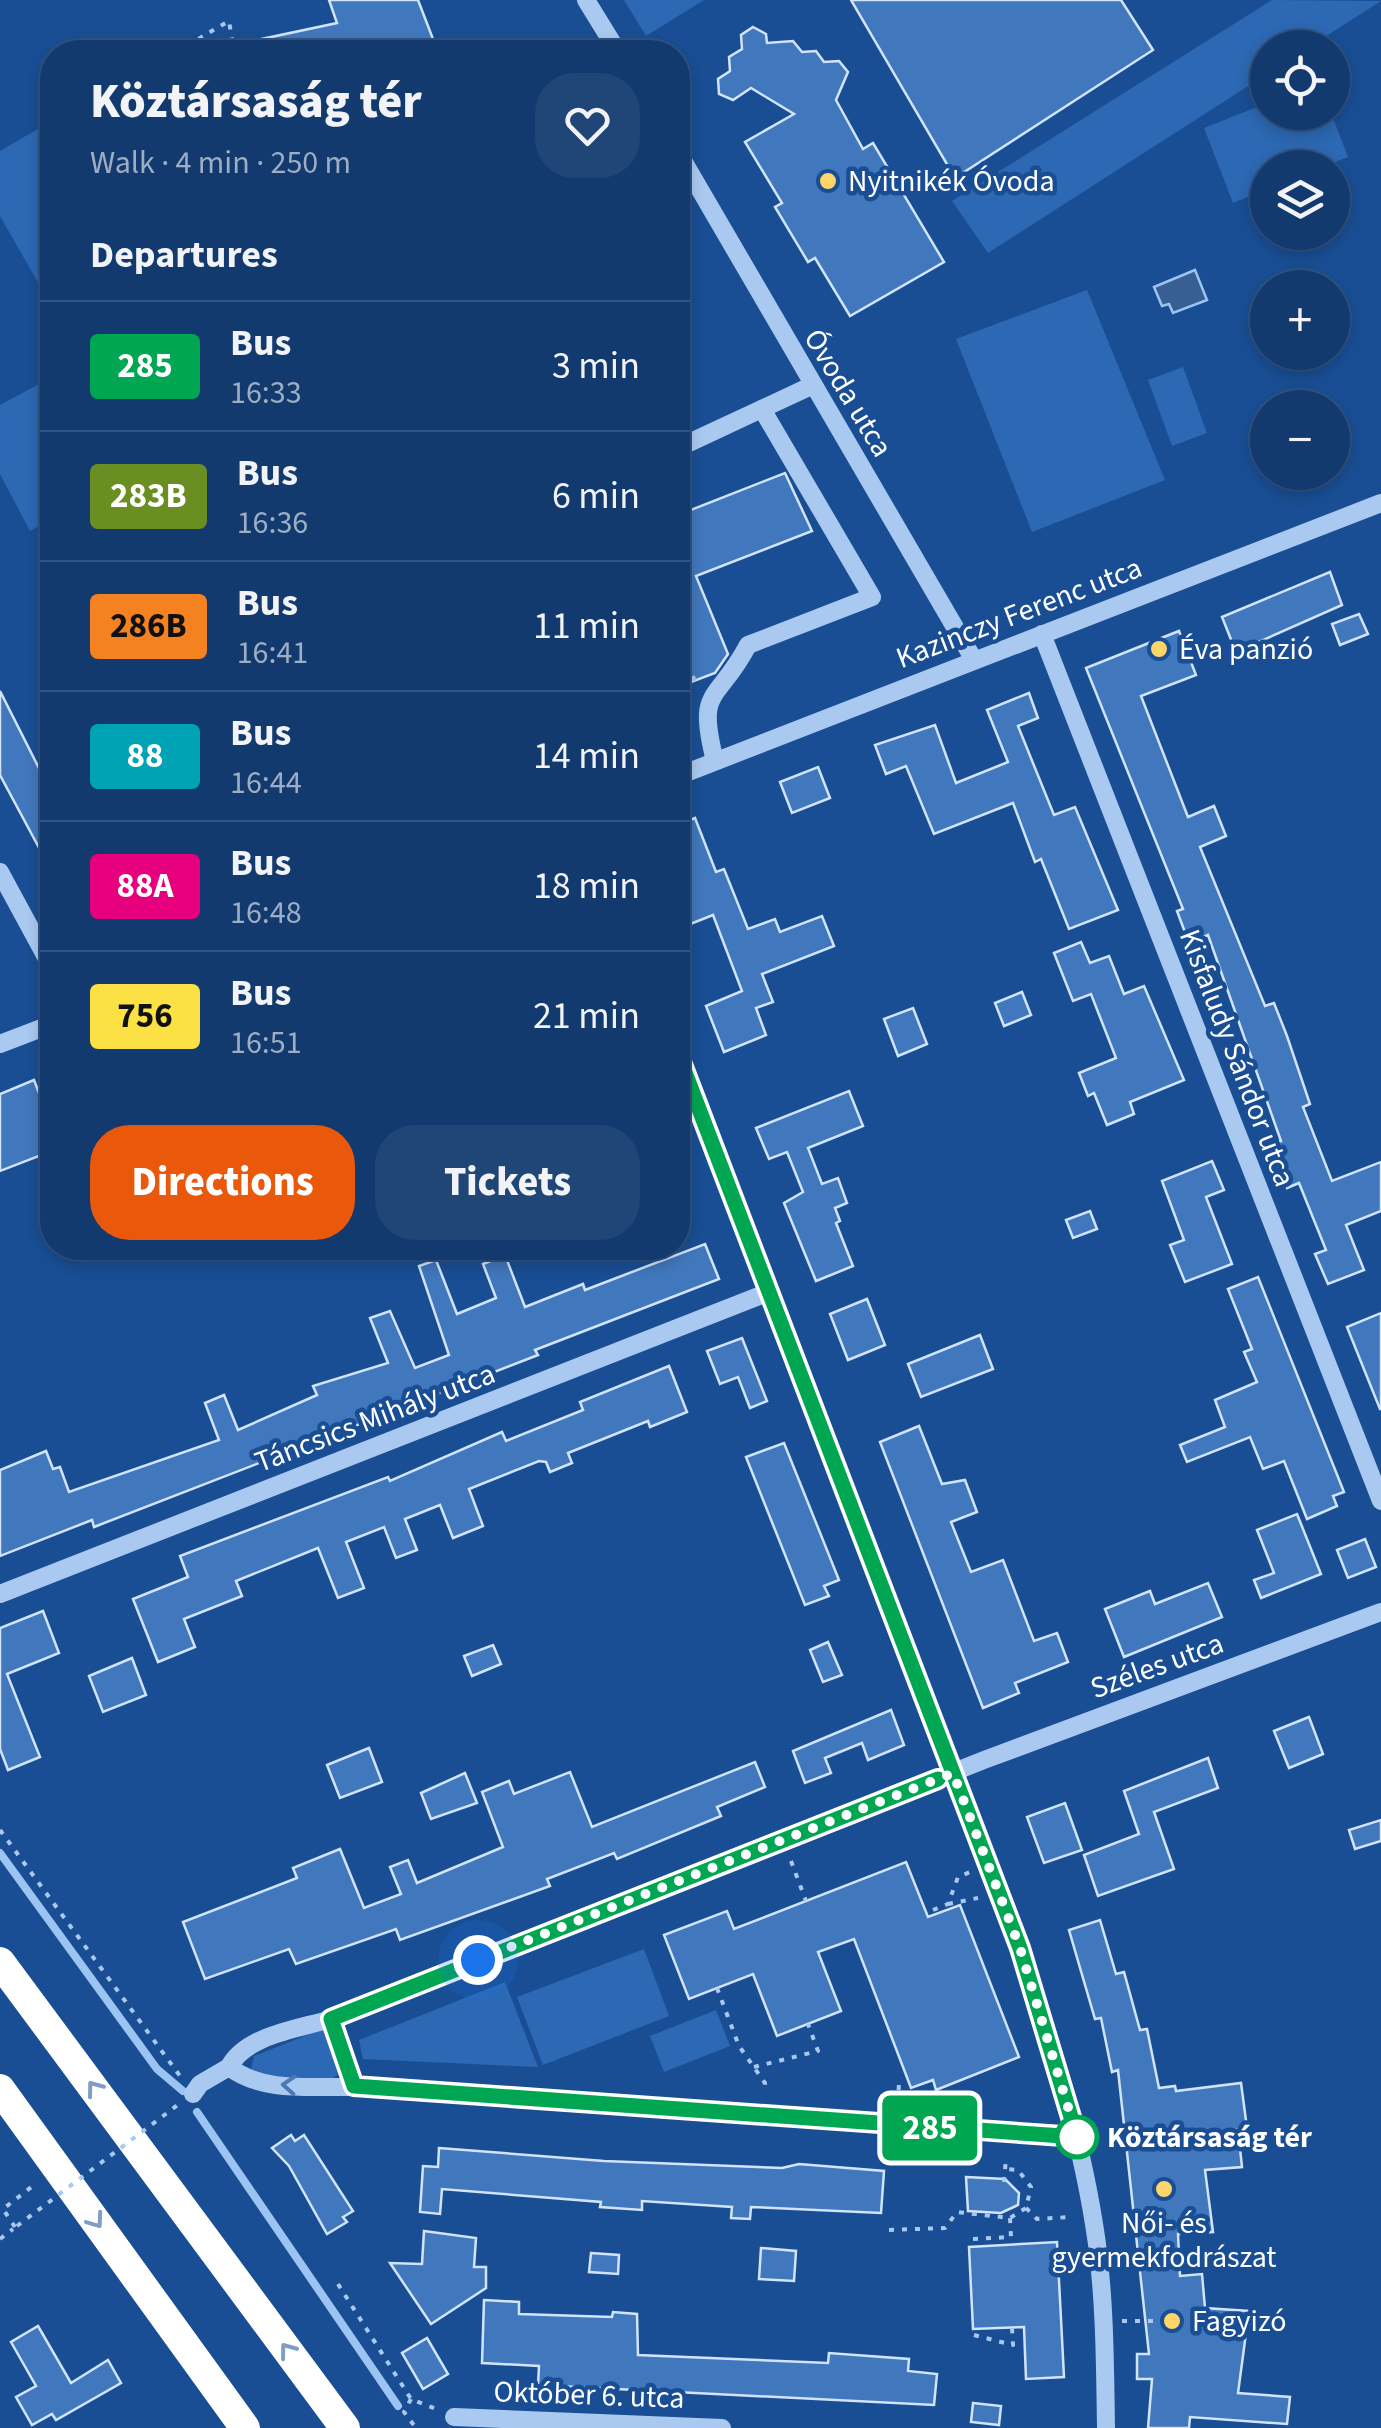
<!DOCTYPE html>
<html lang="en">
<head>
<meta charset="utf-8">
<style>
	:root { --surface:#133a6f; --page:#204577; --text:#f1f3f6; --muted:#9dadc3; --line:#325482; --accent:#ea580c }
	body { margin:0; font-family:"Source Sans 3",sans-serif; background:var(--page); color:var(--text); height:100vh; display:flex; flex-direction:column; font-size:38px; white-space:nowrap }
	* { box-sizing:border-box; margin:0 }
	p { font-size:32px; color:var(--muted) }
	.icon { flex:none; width:55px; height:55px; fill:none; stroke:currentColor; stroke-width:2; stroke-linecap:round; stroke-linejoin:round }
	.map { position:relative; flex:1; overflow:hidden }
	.side { position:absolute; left:40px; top:40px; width:650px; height:1220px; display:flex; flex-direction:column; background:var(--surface); border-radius:40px; box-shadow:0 5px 15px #0003,0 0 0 2px var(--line) }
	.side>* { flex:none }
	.badge { padding:0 20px; border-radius:8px; font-size:35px; line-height:65px }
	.buttons { position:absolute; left:1250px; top:30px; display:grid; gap:20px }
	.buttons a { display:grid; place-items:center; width:100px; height:100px; border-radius:50%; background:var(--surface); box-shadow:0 5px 15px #0003,0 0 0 2px var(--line); font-size:50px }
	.you { position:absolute; width:50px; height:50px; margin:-25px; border:8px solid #fff; border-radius:50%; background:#1a73e8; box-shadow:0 0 0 15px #1a73e833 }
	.map>.badge { position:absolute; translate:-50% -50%; box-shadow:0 0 0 5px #fff }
	h2 { padding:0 50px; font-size:38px; line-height:90px }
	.round { display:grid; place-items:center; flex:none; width:105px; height:105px; border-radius:40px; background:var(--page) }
	.headline { display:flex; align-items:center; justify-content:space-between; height:170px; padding:0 50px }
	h1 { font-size:48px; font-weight:800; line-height:75px }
	.cta { display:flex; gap:20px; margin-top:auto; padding:20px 50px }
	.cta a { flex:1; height:115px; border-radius:40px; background:var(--accent); color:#fff; font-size:40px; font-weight:800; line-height:115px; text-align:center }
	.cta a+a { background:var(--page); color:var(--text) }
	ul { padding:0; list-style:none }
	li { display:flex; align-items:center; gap:30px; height:130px; padding:0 50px; border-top:2px solid var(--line) }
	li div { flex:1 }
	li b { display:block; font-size:38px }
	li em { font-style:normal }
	li .badge { min-width:110px; font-weight:700; text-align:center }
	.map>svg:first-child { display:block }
	.green { fill:#2c68b3 }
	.water { fill:#385f92; stroke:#9cc4f2; stroke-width:2.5 }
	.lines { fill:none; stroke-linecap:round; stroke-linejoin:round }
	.stream { stroke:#9cc4f2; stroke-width:8 }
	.building { fill:#4177bc; stroke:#d1e4fb; stroke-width:2.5 }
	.path { stroke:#aac9f0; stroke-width:4; stroke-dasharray:5 8; stroke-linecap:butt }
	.minor { stroke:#aac9f0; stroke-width:18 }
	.highway { stroke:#fff; stroke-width:30 }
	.path-bridge { stroke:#aac9f0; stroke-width:4; stroke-dasharray:5 8; stroke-linecap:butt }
	.oneway { stroke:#4c79b4 }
	.oneway2 { stroke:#809ec4 }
	.line-casing { stroke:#fff; stroke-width:22 }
	.line { stroke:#00a651; stroke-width:15 }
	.walk { stroke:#fff; stroke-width:10; stroke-dasharray:0 18 }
	.poi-dot { fill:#ffd469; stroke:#194e94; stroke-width:4 }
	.stop-dot { fill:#fff; stroke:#00a651; stroke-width:5 }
	.labels { text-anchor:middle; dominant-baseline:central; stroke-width:9; stroke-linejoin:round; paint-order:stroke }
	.poi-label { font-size:30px; fill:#fff; stroke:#194e94; text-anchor:start }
	.street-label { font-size:30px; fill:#fff; stroke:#194e94 }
	.stop-label { font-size:30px; font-weight:bold; fill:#fff; stroke:#194e94; text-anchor:start }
</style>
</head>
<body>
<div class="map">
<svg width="1381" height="2428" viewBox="0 0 1381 2428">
	<rect width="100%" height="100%" fill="#194e94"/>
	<!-- green -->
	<g class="green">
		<path d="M 624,0 L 704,0 L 646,36 Z"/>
		<path d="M 1272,0 L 1381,1 L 1309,47 L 1268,48 L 1267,74 L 988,253 L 952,201 Z"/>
		<path d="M 1267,103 L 1268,112 L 1331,113 L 1348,157 L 1322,167 L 1268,168 L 1267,189 L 1233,203 L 1204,128 Z"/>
		<path d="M 48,123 L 52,131 L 52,307 L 0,216 L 0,151 Z"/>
		<path d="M 1087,290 L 1165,480 L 1032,532 L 956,339 Z"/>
		<path d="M 1183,367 L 1207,433 L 1172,446 L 1148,380 Z"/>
		<path d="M 52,377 L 52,519 L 30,531 L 0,474 L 0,405 Z"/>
		<path d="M 644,1949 L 669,2016 L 543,2065 L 517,1997 Z"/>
		<path d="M 505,1982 L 538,2067 L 363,2059 L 359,2040 Z"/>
		<path d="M 716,2010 L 730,2046 L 664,2072 L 650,2036 Z"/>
		<path d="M 320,2030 L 328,2032 L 338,2075 L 329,2080 L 261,2077 L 251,2069 L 254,2056 Z"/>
	</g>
	<!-- water -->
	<path class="water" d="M 1195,270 L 1207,300 L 1173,313 L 1169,304 L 1162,306 L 1154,287 Z"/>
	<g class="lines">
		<!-- stream -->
		<g class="stream">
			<path d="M 0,1853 L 157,2069 L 183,2091"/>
			<path d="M 197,2112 L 398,2406"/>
		</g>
	</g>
	<!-- building -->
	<g class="building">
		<path d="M 329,0 L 418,0 L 438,52 L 239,52 L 238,44 L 337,23 Z"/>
		<path d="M 851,0 L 1121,0 L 1153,50 L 955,178 Z"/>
		<path d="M 753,27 L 766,34 L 767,43 L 793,41 L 802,52 L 816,51 L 824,62 L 839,61 L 848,72 L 836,100 L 863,149 L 873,143 L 944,262 L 850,316 L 815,258 L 808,262 L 775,207 L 782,203 L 745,142 L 794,114 L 751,88 L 733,100 L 719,94 L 718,79 L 730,71 L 729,57 L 742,49 L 741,35 Z"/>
		<path d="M 785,473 L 812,531 L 696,576 L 728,654 L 715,673 L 678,687 L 678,515 Z"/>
		<path d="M 1330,572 L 1342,605 L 1236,652 L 1222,617 Z"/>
		<path d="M 1359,614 L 1368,634 L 1340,645 L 1332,624 Z"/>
		<path d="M 1179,631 L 1196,675 L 1141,696 L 1188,817 L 1214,806 L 1226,836 L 1200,847 L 1265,1006 L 1274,1003 L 1287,1036 L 1310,1104 L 1303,1107 L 1332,1181 L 1381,1162 L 1381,1211 L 1346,1225 L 1364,1270 L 1328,1284 L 1315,1254 L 1326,1250 L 1299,1183 L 1287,1188 L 1270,1145 L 1281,1141 L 1208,935 L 1189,943 L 1177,911 L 1183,909 L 1086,668 Z"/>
		<path d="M 0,691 L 52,794 L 52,872 L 0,775 Z"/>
		<path d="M 1029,693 L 1038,718 L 1018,726 L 1054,815 L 1075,807 L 1118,910 L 1069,929 L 1041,859 L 1035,862 L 1013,803 L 934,834 L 906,766 L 886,774 L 875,745 L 935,725 L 956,783 L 1008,762 L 987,710 Z"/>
		<path d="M 818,767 L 830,798 L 792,813 L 780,782 Z"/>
		<path d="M 695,818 L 716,872 L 724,869 L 748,929 L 775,919 L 780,932 L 822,916 L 834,946 L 762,974 L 773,1002 L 756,1008 L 766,1035 L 724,1052 L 706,1006 L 742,991 L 713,915 L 678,929 L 678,825 Z"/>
		<path d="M 1081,942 L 1090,963 L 1109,956 L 1124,994 L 1144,986 L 1184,1080 L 1130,1102 L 1134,1114 L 1107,1125 L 1094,1093 L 1088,1096 L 1079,1073 L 1116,1058 L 1091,994 L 1073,1001 L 1054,953 Z"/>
		<path d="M 1022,992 L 1031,1015 L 1004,1026 L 995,1003 Z"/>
		<path d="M 913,1008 L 927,1044 L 898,1056 L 884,1019 Z"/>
		<path d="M 34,1080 L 46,1111 L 52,1108 L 52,1151 L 0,1171 L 0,1094 Z"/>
		<path d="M 849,1091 L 863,1126 L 808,1148 L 822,1184 L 838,1178 L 847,1203 L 835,1208 L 840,1221 L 836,1223 L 853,1266 L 816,1281 L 784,1203 L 803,1192 L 787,1152 L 769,1159 L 756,1128 Z"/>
		<path d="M 1212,1161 L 1224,1190 L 1206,1197 L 1232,1264 L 1185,1282 L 1170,1245 L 1184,1240 L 1162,1181 Z"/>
		<path d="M 1090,1211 L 1097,1229 L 1073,1238 L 1066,1220 Z"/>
		<path d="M 705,1244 L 719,1279 L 535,1350 L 538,1355 L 94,1527 L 92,1520 L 0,1556 L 0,1470 L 46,1451 L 53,1469 L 60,1467 L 69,1492 L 219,1440 L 205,1403 L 224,1395 L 238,1430 L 317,1395 L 313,1386 L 388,1363 L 370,1318 L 390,1311 L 415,1368 L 449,1355 L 419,1266 L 436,1260 L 457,1314 L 496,1298 L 483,1264 L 505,1255 L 525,1307 L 583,1284 L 585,1290 Z"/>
		<path d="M 1258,1277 L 1344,1492 L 1333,1496 L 1337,1506 L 1307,1519 L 1284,1461 L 1263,1469 L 1250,1437 L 1187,1462 L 1180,1445 L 1225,1427 L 1215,1400 L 1257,1382 L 1244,1352 L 1252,1349 L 1228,1289 Z"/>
		<path d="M 867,1299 L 885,1345 L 848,1360 L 830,1314 Z"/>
		<path d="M 1381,1313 L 1381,1409 L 1380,1409 L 1347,1327 Z"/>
		<path d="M 980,1335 L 993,1369 L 921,1397 L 908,1364 Z"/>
		<path d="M 742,1338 L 767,1401 L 750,1408 L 738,1377 L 720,1384 L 707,1351 Z"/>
		<path d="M 669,1366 L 687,1412 L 650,1427 L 648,1421 L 568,1453 L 572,1463 L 550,1472 L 546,1462 L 539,1461 L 469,1489 L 483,1526 L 453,1538 L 440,1505 L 405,1519 L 417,1550 L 396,1558 L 384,1527 L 346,1542 L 364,1588 L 338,1598 L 318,1548 L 236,1581 L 242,1596 L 184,1619 L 195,1647 L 158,1662 L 133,1599 L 188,1577 L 180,1556 L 388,1477 L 390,1481 L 502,1432 L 506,1441 L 583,1410 L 580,1402 Z"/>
		<path d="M 919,1426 L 942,1484 L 965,1480 L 977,1512 L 951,1522 L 971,1572 L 1003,1560 L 1034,1641 L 1057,1633 L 1068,1662 L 1015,1683 L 1019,1693 L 983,1708 L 880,1442 Z"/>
		<path d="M 784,1443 L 839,1580 L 824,1586 L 829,1596 L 805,1605 L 746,1457 Z"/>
		<path d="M 1297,1514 L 1321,1574 L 1261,1598 L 1254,1580 L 1274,1573 L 1257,1530 Z"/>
		<path d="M 1365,1539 L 1376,1567 L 1348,1578 L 1337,1550 Z"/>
		<path d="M 1208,1583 L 1222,1617 L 1124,1657 L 1105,1609 L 1150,1591 L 1155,1604 Z"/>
		<path d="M 43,1611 L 59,1653 L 7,1674 L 40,1757 L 8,1770 L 0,1749 L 0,1628 Z"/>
		<path d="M 828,1642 L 842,1675 L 823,1682 L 810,1650 Z"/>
		<path d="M 493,1645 L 501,1664 L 472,1676 L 464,1656 Z"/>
		<path d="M 132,1658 L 146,1695 L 103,1712 L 89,1676 Z"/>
		<path d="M 891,1710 L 904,1745 L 868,1760 L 862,1743 L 825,1758 L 831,1773 L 805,1783 L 793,1751 Z"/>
		<path d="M 1309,1717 L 1323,1754 L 1289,1768 L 1274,1731 Z"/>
		<path d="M 369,1748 L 382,1782 L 340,1798 L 327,1765 Z"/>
		<path d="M 1208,1758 L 1218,1788 L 1154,1812 L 1174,1869 L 1098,1896 L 1084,1855 L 1139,1834 L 1124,1791 Z"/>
		<path d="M 755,1762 L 765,1787 L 717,1807 L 721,1816 L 617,1859 L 614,1853 L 547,1879 L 550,1886 L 400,1940 L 396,1929 L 296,1964 L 289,1949 L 205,1979 L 183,1922 L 297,1878 L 293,1868 L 340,1849 L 364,1908 L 401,1894 L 390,1867 L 408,1860 L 417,1883 L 503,1847 L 482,1792 L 509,1781 L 514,1794 L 570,1772 L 592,1827 Z"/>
		<path d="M 465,1773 L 477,1803 L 431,1819 L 421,1793 Z"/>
		<path d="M 1065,1803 L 1082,1850 L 1044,1863 L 1027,1817 Z"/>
		<path d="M 1381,1820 L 1381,1841 L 1355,1849 L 1349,1830 Z"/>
		<path d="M 906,1862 L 928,1917 L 960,1905 L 1019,2057 L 936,2090 L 933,2080 L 911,2088 L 854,1939 L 818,1952 L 841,2011 L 777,2036 L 753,1974 L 689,1999 L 664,1935 L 727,1911 L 734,1929 Z"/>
		<path d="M 1100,1920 L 1116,1974 L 1124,1972 L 1140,2030 L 1147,2029 L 1159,2088 L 1175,2086 L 1176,2091 L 1241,2083 L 1247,2128 L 1238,2129 L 1242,2167 L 1205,2170 L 1213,2232 L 1178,2234 L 1180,2276 L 1202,2274 L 1205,2308 L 1249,2311 L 1238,2393 L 1290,2397 L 1287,2424 L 1190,2417 L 1189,2428 L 1148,2428 L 1152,2379 L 1137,2379 L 1137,2354 L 1149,2354 L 1118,2070 L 1112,2072 L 1101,2018 L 1095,2019 L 1069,1930 Z"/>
		<path d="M 291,2135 L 295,2141 L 304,2135 L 353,2211 L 343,2217 L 347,2222 L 327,2234 L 289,2166 L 272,2148 Z"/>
		<path d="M 439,2148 L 604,2161 L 782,2168 L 799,2164 L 884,2171 L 881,2213 L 751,2207 L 750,2219 L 731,2218 L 732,2207 L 642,2201 L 642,2210 L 600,2207 L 601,2202 L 442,2189 L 440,2214 L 420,2212 L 423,2166 L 438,2167 Z"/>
		<path d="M 966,2177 L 1005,2179 L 1019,2193 L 1018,2205 L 1001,2213 L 968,2211 Z"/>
		<path d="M 424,2231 L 476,2238 L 474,2267 L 486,2267 L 486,2288 L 431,2324 L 390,2263 L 422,2264 Z"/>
		<path d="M 1057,2242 L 1064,2377 L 1026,2379 L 1024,2327 L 973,2329 L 969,2247 Z"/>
		<path d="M 761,2248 L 796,2251 L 794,2281 L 759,2279 Z"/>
		<path d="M 591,2253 L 619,2255 L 618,2274 L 589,2272 Z"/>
		<path d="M 484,2300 L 519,2302 L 519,2314 L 612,2317 L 613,2312 L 637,2314 L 638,2355 L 828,2363 L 829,2353 L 909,2359 L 908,2371 L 937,2374 L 934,2405 L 538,2385 L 539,2366 L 482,2363 Z"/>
		<path d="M 38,2326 L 71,2383 L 108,2360 L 121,2383 L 56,2420 L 52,2414 L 32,2425 L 16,2397 L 36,2386 L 11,2342 Z"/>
		<path d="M 427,2338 L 448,2374 L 423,2389 L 402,2353 Z"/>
		<path d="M 973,2403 L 1001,2406 L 999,2425 L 971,2422 Z"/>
	</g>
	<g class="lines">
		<!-- path -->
		<g class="path">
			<path d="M 176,52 L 229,21 L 234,52"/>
			<path d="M 50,127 L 52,126"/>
			<path d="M 678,640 L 696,684"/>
			<path d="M 0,1830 L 180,2076"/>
			<path d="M 791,1861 L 806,1901"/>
			<path d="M 948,1904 L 978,1898"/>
			<path d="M 933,1910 L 948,1904 L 958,1877 L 970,1872"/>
			<path d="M 717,1988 L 739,2046 L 765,2083 L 764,2090"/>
			<path d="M 754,2067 L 818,2051 L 808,2024"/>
			<path d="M 898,2103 L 899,2082"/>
			<path d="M 1004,2182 L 1006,2158"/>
			<path d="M 1026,2208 L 1037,2219 L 1071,2217"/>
			<path d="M 15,2227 L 3,2209 L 34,2185"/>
			<path d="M 889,2230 L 945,2228 L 957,2212 L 1010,2218 L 1026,2208 L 1031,2187 L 1018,2170 L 1005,2169"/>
			<path d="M 0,2239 L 13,2229"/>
			<path d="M 973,2239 L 1011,2237 L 1010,2218"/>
			<path d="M 338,2284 L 411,2399 L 436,2409"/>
			<path d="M 1122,2321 L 1172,2321"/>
			<path d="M 974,2335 L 1013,2345 L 1012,2328"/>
			<path d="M 411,2399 L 404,2412 L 416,2428"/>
		</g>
		<!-- minor -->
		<g class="minor">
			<path d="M 586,0 L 618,52"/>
			<path d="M 678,152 L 974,660"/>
			<path d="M 678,448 L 811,386"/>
			<path d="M 1042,634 L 1381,1501"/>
			<path d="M 715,761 C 696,686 717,704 748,645 L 872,597 L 762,409"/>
			<path d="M 678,776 L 1381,503"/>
			<path d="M 0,872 L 52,968"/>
			<path d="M 0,1044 L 52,1024"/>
			<path d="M 678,1054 L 1020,1947 C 1052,2045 1083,2142 1097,2244 C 1105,2305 1105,2367 1106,2428"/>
			<path d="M 0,1594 L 769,1292"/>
			<path d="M 331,2019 L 354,2087"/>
			<path d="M 229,2067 C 246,2035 298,2029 331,2019 L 984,1760 L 1381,1612"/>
			<path d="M 229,2067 C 263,2093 312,2086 354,2087 L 1077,2137"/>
			<path d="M 193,2094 L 200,2084 L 229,2067"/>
			<path d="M 454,2417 L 722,2428"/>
		</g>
		<!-- highway -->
		<g class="highway">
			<path d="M 0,1962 L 345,2428"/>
			<path d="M 0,2089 L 245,2428"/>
		</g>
		<!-- path-bridge -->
		<path class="path-bridge" d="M 17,2226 L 183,2101"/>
	</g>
	<!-- one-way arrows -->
	<defs><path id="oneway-chevron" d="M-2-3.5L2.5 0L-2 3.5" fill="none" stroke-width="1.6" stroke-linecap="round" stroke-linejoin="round" transform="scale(2.5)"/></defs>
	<use class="oneway" href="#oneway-chevron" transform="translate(289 2085) rotate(-176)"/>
	<g class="oneway2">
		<use href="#oneway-chevron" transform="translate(94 2088) rotate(-127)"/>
		<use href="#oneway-chevron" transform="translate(96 2221) rotate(54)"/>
		<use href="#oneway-chevron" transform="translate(287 2350) rotate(-127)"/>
	</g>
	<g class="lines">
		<!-- line casing -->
		<g class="line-casing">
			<path id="line" d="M 678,1054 L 1020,1948 L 1077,2137 L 354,2086 L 331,2019 L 938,1779"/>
		</g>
		<!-- line -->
		<use href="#line" class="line"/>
		<!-- walk -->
		<path class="walk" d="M 478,1960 L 953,1773 L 1020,1948 L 1077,2137"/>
	</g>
	<!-- markers -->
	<g class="poi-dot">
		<circle cx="828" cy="181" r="10"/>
		<circle cx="1159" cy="649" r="10"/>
		<circle cx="1164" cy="2189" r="10"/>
		<circle cx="1172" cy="2321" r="10"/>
	</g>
	<circle class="stop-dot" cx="1077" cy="2137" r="20"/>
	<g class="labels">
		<!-- poi labels -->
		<g class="poi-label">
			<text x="848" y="181">Nyitnikék Óvoda</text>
			<text x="1179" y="649">Éva panzió</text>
			<text x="1164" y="2223" text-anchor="middle">Női- és<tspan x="1164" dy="34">gyermekfodrászat</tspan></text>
			<text x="1192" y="2321">Fagyizó</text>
		</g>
		<!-- street labels -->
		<g class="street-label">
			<text transform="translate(848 393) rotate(59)">Óvoda utca</text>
			<text transform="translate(1019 613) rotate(-21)">Kazinczy Ferenc utca</text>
			<text transform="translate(1237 1058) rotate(69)">Kisfaludy Sándor utca</text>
			<text transform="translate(375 1418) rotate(-21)">Táncsics Mihály utca</text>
			<text transform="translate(1157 1666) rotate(-20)">Széles utca</text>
			<text transform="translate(589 2395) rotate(2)">Október 6. utca</text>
		</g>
		<!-- stop labels -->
		<g class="stop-label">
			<text x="1107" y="2137">Köztársaság tér</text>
		</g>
	</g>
</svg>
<div class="buttons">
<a><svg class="icon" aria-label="locate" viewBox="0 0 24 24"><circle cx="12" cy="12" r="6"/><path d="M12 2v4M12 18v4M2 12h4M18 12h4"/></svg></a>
<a><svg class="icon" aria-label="layers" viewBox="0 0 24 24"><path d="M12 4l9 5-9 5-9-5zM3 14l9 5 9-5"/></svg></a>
<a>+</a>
<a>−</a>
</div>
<div class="you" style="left:478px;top:1960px"></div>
<b class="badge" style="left:930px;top:2128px;background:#00a651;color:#fff">285</b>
<section class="side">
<div class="headline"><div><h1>Köztársaság tér</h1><p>Walk · 4 min · 250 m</p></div><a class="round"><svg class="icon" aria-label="heart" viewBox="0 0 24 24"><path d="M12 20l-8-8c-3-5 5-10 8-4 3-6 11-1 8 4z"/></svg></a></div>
<h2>Departures</h2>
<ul>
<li><span class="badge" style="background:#00a651;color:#fff">285</span><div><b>Bus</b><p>16:33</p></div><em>3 min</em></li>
<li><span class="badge" style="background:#6b8e23;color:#fff">283B</span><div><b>Bus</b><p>16:36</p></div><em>6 min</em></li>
<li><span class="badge" style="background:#f58220;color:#111">286B</span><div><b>Bus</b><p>16:41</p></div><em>11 min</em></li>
<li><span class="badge" style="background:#00a3b4;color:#fff">88</span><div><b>Bus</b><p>16:44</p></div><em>14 min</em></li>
<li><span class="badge" style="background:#e6007e;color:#fff">88A</span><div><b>Bus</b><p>16:48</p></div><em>18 min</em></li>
<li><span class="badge" style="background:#fbe143;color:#111">756</span><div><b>Bus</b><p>16:51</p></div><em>21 min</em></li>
</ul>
<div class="cta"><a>Directions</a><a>Tickets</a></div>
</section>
</div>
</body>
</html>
